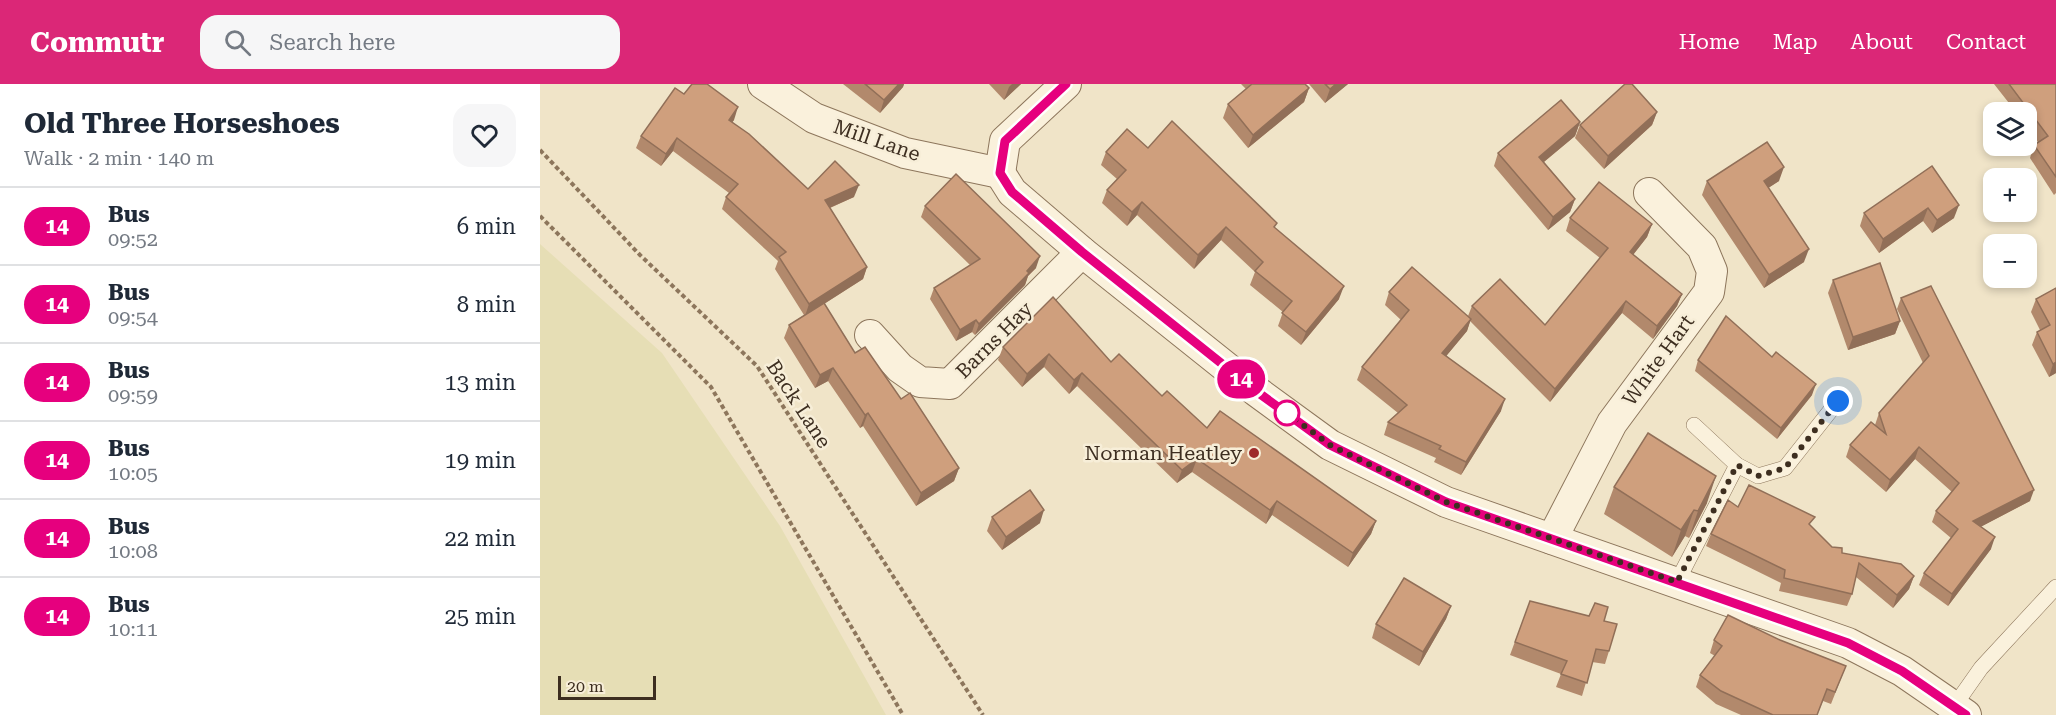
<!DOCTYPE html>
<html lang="en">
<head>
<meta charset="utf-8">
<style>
	:root { --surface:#fff; --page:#f6f6f7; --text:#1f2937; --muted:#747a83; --line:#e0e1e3; --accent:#db2777 }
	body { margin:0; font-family:"Roboto Serif",serif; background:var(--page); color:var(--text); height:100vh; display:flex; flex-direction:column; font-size:22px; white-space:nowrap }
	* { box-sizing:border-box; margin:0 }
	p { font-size:20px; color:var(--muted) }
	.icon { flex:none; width:33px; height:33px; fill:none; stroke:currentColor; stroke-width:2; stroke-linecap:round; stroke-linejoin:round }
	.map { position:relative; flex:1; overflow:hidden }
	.side { display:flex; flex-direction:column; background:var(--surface); width:540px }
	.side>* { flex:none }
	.badge { padding:0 12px; border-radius:20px; font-size:21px; line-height:39px }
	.buttons { position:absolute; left:1443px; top:18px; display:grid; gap:12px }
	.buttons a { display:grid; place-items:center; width:54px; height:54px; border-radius:12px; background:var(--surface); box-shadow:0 3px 9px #0003; font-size:30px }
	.scale { position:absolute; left:18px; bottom:15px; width:98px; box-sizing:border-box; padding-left:6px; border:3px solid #3d2e20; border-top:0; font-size:16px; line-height:21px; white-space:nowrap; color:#3d2e20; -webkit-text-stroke:4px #f7eed8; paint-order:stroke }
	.you { position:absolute; width:30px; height:30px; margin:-15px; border:4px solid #fff; border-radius:50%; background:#1a73e8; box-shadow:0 0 0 9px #1a73e833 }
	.map>.badge { position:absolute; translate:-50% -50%; box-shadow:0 0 0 3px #fff }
	.round { display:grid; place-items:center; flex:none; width:63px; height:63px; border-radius:18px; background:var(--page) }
	.headline { display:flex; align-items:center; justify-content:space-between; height:102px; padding:0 24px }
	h1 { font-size:28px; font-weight:700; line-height:45px }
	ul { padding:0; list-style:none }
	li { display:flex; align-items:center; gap:18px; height:78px; padding:0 24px; border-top:2px solid var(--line) }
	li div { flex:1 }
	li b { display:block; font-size:22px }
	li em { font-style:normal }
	li .badge { min-width:66px; font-weight:700; text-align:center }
	header { display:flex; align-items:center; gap:36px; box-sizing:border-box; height:84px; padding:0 30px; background:var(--accent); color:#fff }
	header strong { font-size:28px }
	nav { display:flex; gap:33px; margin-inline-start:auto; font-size:21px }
	.search { width:420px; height:54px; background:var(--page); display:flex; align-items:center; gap:15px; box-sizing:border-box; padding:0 21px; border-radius:18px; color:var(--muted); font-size:22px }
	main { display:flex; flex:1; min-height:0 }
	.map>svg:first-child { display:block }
	.farmland { fill:#e6deb5 }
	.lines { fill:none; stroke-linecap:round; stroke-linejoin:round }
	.service-casing { stroke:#8d765c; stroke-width:16 }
	.minor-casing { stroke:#8d765c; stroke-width:32 }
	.path { stroke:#8d765c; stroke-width:4; stroke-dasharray:4.5 3; stroke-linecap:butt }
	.service { stroke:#faf1dc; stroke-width:15 }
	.minor { stroke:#faf1dc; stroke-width:30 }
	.wall { fill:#b2896c }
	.shaded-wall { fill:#916f58 }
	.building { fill:#cf9f7d; stroke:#916f58; stroke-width:1.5 }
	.line-casing { stroke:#fff; stroke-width:14 }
	.line { stroke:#e6007e; stroke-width:9 }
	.walk { stroke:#3d2e20; stroke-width:6; stroke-dasharray:0 10.8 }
	.stop-dot { fill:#fff; stroke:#e6007e; stroke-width:3 }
	.poi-dot { fill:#9e2a2b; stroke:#f7eed8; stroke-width:2 }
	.labels { text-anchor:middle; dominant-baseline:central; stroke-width:5; stroke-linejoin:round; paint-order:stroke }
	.street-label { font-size:20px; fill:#3d2e20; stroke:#f7eed8 }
	.poi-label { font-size:20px; fill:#3d2e20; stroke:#f7eed8; text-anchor:end }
</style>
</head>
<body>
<header>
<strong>Commutr</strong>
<div class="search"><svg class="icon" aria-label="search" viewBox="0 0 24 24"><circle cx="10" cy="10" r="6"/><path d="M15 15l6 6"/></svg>Search here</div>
<nav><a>Home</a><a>Map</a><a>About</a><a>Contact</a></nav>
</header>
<main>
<section class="side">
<div class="headline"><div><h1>Old Three Horseshoes</h1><p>Walk · 2 min · 140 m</p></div><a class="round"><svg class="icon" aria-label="heart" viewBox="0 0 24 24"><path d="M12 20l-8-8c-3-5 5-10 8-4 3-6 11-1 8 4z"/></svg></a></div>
<ul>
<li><span class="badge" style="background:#e6007e;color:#fff">14</span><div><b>Bus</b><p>09:52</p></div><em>6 min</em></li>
<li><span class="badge" style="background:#e6007e;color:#fff">14</span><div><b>Bus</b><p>09:54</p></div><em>8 min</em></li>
<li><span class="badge" style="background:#e6007e;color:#fff">14</span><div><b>Bus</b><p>09:59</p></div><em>13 min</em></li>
<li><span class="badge" style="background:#e6007e;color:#fff">14</span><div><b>Bus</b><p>10:05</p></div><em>19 min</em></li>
<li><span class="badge" style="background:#e6007e;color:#fff">14</span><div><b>Bus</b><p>10:08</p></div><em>22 min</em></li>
<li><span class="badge" style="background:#e6007e;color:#fff">14</span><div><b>Bus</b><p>10:11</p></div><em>25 min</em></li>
</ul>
</section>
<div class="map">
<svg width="1516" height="631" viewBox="0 0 1516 631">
	<rect width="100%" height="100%" fill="#f0e4c8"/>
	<!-- farmland -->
	<path class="farmland" d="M 0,160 L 122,269 L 240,442 L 346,631 L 0,631 Z"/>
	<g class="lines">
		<!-- service casing -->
		<g class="service-casing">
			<g id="service">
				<path d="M 1154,341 L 1197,381 L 1218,392 L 1245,384 L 1298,317"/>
				<path d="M 1137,498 L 1197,381"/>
				<path d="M 1415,621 L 1441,584 L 1516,503"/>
			</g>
		</g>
		<!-- minor casing -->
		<g class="minor-casing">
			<g id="minor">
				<path d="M 223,0 L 274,34 L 365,69 L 460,89"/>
				<path d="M 460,89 L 472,108 L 542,168 L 716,307 L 790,361 L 906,418 L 1308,559 L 1362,587 L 1426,631"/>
				<path d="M 460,89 L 465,57 L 526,0"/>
				<path d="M 330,251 L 360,284 L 380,298 L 410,300 L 542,168"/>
				<path d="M 1012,455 L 1072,339 L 1169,208 L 1172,187 L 1162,163 L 1109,109"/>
			</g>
		</g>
		<!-- path -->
		<g class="path">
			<path d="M 0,66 L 100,171 L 217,282 L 443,631"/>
			<path d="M 0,132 L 171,303 L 363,631"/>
		</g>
		<!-- service -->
		<use href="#service" class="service"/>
		<!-- minor -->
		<use href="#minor" class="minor"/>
	</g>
	<!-- wall -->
	<g class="wall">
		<path d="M 303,0 L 364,0 L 363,3 L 340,29 Z"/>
		<path d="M 449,0 L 481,0 L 464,16 Z"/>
		<path d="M 701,0 L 765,0 L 769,4 L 764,18 L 708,64 L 683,34 L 688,20 L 706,5 Z"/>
		<path d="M 769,0 L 808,0 L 785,19 Z"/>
		<path d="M 1454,0 L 1516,0 L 1516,109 L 1514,111 L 1490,74 L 1494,61 L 1498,58 L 1486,43 L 1486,28 L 1476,28 Z"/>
		<path d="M 144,10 L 194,36 L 192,38 L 268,105 L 314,113 L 290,124 L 327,183 L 323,195 L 284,220 L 315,269 L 361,315 L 419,384 L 414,397 L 376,422 L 323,342 L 320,344 L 288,297 L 275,304 L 244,254 L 249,241 L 264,231 L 235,185 L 238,177 L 182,125 L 186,113 L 189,109 L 133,67 L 121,82 L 96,64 L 101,52 Z"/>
		<path d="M 1117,28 L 1112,41 L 1064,85 L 1035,54 L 1040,41 Z"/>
		<path d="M 1040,38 L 1035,52 L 1004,78 L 1035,115 L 1030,128 L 1008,146 L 954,82 L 958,69 Z"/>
		<path d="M 608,64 L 736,145 L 799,215 L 761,261 L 738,242 L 743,228 L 710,201 L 715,188 L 681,156 L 654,185 L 597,131 L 587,142 L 562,119 L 567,106 L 577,95 L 561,81 L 566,68 Z"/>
		<path d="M 1392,82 L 1414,134 L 1392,149 L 1383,137 L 1339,169 L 1320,142 L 1324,129 Z"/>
		<path d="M 1167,97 L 1239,97 L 1228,104 L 1264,178 L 1224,204 L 1162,111 Z"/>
		<path d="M 385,122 L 496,184 L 488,192 L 485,201 L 435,251 L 432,248 L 416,257 L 390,215 L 394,204 L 430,181 L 381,133 Z"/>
		<path d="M 1030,134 L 1112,140 L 1107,153 L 1093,171 L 1142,210 L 1137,222 L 1113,255 L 1082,229 L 1010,318 L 930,237 L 927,247 L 906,272 L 961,327 L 921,391 L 894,378 L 896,374 L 844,351 L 848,338 L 858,329 L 817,296 L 822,283 L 861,236 L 845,221 L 849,208 L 928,232 L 932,222 L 1005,241 L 1060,174 L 1026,147 Z"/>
		<path d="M 1293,196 L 1360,237 L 1355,250 L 1308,266 L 1288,209 Z"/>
		<path d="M 1516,204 L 1516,289 L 1509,293 L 1492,261 L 1497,248 L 1500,246 L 1491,228 L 1496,215 Z"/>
		<path d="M 1361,214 L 1490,417 L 1440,443 L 1451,465 L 1408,522 L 1379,501 L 1384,489 L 1411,454 L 1392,438 L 1396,427 L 1412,408 L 1375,375 L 1346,408 L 1306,373 L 1310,361 L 1335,341 L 1339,329 L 1383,279 L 1357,225 Z"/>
		<path d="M 463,263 L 571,278 L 667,344 L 836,437 L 831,450 L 808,483 L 732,431 L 726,440 L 652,388 L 637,399 L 537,302 L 529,310 L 504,283 L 482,303 L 458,276 Z"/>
		<path d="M 1232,273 L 1272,311 L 1237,355 L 1155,287 L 1158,276 Z"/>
		<path d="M 1074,403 L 1167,419 L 1149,454 L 1145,452 L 1132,473 L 1064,430 Z"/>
		<path d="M 1198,423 L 1271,442 L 1292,463 L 1302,469 L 1374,492 L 1369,505 L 1353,524 L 1316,493 L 1312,510 L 1307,522 L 1239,507 L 1241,499 L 1166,462 L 1171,450 Z"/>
		<path d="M 452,433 L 500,439 L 462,466 L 447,447 Z"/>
		<path d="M 990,517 L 1064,537 L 1069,567 L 1065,580 L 1052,578 L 1042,612 L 1016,603 L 1021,590 L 970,571 Z"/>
		<path d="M 911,522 L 906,535 L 879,582 L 832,554 L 836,540 Z"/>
		<path d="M 1174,556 L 1240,556 L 1306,582 L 1291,620 L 1283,617 L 1277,631 L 1201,631 L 1176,620 L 1156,603 L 1160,591 L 1175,572 L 1170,569 Z"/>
	</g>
	<!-- shaded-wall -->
	<g class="shaded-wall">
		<path d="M 359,0 L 364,0 L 363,3 L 340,29 L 344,16 Z"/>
		<path d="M 472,0 L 481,0 L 464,16 L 469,3 Z"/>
		<path d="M 796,0 L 808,0 L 785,19 L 790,5 Z"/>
		<path d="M 769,4 L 764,18 L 708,64 L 713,51 Z"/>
		<path d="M 198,23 L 194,36 L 185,48 L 189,36 Z"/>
		<path d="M 1117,28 L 1112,41 L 1064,85 L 1068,72 Z"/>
		<path d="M 1040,38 L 1035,52 L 994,86 L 999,73 Z"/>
		<path d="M 137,54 L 133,67 L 121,82 L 126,70 Z"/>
		<path d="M 1244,83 L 1239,97 L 1219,110 L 1224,97 Z"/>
		<path d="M 319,101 L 314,113 L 280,128 L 285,116 Z"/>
		<path d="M 1035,115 L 1030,128 L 1008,146 L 1013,133 Z"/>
		<path d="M 602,118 L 597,131 L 587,142 L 592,128 Z"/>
		<path d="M 1419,121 L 1414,134 L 1392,149 L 1397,136 Z"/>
		<path d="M 1388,124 L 1383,137 L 1339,169 L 1343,155 Z"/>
		<path d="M 1112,140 L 1107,153 L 1085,181 L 1090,168 Z"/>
		<path d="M 686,143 L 681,156 L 654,185 L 658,171 Z"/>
		<path d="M 1269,165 L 1264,178 L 1224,204 L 1229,191 Z"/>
		<path d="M 500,172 L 496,184 L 488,192 L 485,201 L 435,251 L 439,240 Z"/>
		<path d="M 327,183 L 323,195 L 265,232 L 269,220 Z"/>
		<path d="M 804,202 L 799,215 L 761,261 L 766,248 Z"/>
		<path d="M 1142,210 L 1137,222 L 1113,255 L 1117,242 Z"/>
		<path d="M 1086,217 L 1082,229 L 1010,318 L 1015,305 Z"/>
		<path d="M 931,235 L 927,247 L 898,282 L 902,269 Z"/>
		<path d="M 436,236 L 432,248 L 416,257 L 420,246 Z"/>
		<path d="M 1360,237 L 1355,250 L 1308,266 L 1313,253 Z"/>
		<path d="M 509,270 L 504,283 L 482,303 L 487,290 Z"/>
		<path d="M 1516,278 L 1516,289 L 1509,293 L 1513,280 Z"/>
		<path d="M 293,284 L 288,297 L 275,304 L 280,291 Z"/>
		<path d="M 542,289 L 537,302 L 529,310 L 534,296 Z"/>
		<path d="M 1276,300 L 1272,311 L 1237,355 L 1241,344 Z"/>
		<path d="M 965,315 L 961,327 L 921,391 L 926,378 Z"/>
		<path d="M 328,329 L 323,342 L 320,344 L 325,331 Z"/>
		<path d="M 1379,363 L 1375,375 L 1346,408 L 1350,396 Z"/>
		<path d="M 657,375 L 652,388 L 637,399 L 642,386 Z"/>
		<path d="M 419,384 L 414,397 L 376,422 L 381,409 Z"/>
		<path d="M 1176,392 L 1167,419 L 1149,454 L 1158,427 Z"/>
		<path d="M 1494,406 L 1490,417 L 1429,449 L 1433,437 Z"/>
		<path d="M 737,417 L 732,431 L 726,440 L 730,426 Z"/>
		<path d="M 504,426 L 500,439 L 462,466 L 466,453 Z"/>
		<path d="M 1154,426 L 1145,452 L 1132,473 L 1141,446 Z"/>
		<path d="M 836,437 L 831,450 L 808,483 L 813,469 Z"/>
		<path d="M 1455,453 L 1451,465 L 1408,522 L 1412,510 Z"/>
		<path d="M 1374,492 L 1369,505 L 1353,524 L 1357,511 Z"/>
		<path d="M 911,522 L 906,535 L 879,582 L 883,568 Z"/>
	</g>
	<!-- building -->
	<g class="building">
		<path d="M 152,0 L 167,0 L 198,23 L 189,36 L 209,50 L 268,105 L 295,77 L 319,101 L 285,116 L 327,183 L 269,220 L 239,173 L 246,168 L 186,113 L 198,100 L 137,54 L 126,70 L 101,52 L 135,4 L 144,10 Z"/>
		<path d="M 325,0 L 359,0 L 344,16 Z"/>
		<path d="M 712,0 L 765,0 L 769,4 L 713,51 L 688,20 Z"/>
		<path d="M 785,0 L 796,0 L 790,5 Z"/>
		<path d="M 1085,0 L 1092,0 L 1117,28 L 1068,72 L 1040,41 Z"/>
		<path d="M 1469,0 L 1516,0 L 1516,93 L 1494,61 L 1508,52 Z"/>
		<path d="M 1021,16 L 1040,38 L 999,73 L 1035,115 L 1013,133 L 958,69 Z"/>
		<path d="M 632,37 L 737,139 L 734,143 L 804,202 L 766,248 L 742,229 L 752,217 L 715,187 L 723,178 L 686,143 L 658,171 L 602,118 L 592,128 L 567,106 L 586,86 L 566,68 L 587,45 L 608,64 Z"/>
		<path d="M 1227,58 L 1244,83 L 1224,97 L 1269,165 L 1229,191 L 1167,97 Z"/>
		<path d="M 1392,82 L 1419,121 L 1397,136 L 1388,124 L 1343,155 L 1324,129 Z"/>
		<path d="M 416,90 L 500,172 L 487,187 L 489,189 L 439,240 L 436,236 L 420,246 L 394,204 L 440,175 L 385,122 Z"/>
		<path d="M 1059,98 L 1112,140 L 1090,168 L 1142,210 L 1117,242 L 1086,217 L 1015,305 L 932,222 L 960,195 L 1005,241 L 1068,164 L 1030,134 Z"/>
		<path d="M 1340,179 L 1360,237 L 1313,253 L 1293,196 Z"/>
		<path d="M 872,183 L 931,235 L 902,269 L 965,315 L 926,378 L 899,365 L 901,362 L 848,338 L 867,321 L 822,283 L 869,226 L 849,208 Z"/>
		<path d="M 1391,202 L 1494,406 L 1433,437 L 1455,453 L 1412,510 L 1384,489 L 1418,445 L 1396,427 L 1419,399 L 1379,363 L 1350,396 L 1310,361 L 1331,338 L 1346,350 L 1339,329 L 1389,272 L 1361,214 Z"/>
		<path d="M 1516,204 L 1516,278 L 1513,280 L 1497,248 L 1510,241 L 1496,215 Z"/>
		<path d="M 513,213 L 571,278 L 579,270 L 622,312 L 627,307 L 667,344 L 680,327 L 836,437 L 813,469 L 737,417 L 730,426 L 657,375 L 642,386 L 542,289 L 534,296 L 509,270 L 487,290 L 463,263 Z"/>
		<path d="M 284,219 L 315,269 L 325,263 L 361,315 L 370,309 L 419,384 L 381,409 L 328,329 L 325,331 L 293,284 L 280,291 L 249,241 Z"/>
		<path d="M 1186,232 L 1232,273 L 1236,268 L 1276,300 L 1241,344 L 1158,276 Z"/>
		<path d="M 1108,349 L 1176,392 L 1158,427 L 1154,426 L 1141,446 L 1074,403 Z"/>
		<path d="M 1209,401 L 1275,433 L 1269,440 L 1292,463 L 1302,464 L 1302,469 L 1361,480 L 1374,492 L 1357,511 L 1319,479 L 1312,510 L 1244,494 L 1245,486 L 1171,450 L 1188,416 L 1198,423 Z"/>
		<path d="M 490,406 L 504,426 L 466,453 L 452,433 Z"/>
		<path d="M 864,494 L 911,522 L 883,568 L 836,540 Z"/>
		<path d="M 990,517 L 1049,532 L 1055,519 L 1068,523 L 1064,537 L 1077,540 L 1069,567 L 1056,565 L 1047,599 L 1021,590 L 1027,577 L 975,558 Z"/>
		<path d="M 1188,531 L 1240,556 L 1306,582 L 1295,608 L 1287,605 L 1277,631 L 1233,631 L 1181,607 L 1160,591 L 1182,562 L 1174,556 Z"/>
	</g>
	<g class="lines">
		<!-- line casing -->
		<g class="line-casing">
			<path id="line" d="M 526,0 L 465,57 L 460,89 L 472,108 L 542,168 L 716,307 L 790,361 L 906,418 L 1308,559 L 1362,587 L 1426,631"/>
		</g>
		<!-- line -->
		<use href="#line" class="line"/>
		<!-- walk -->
		<path class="walk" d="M 747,329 L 790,361 L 906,418 L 1137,498 L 1197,381 L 1218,392 L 1245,384 L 1298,317"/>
	</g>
	<!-- markers -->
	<circle class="stop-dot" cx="747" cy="329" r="12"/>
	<circle class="poi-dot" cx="714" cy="369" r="6"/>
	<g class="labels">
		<!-- street labels -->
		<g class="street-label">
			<text transform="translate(337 56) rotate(19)">Mill Lane</text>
			<text transform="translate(454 256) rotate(-45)">Barns Hay</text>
			<text transform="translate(1118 276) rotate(-54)">White Hart</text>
			<text transform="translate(259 320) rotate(57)">Back Lane</text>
		</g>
		<!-- poi labels -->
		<g class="poi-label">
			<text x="702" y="369">Norman Heatley</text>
		</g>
	</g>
</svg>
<div class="buttons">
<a><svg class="icon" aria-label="layers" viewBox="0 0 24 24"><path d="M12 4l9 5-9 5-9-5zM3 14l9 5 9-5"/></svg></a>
<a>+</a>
<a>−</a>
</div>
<div class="scale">20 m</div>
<div class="you" style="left:1298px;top:317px"></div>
<b class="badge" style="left:701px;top:295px;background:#e6007e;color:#fff">14</b>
</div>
</main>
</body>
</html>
